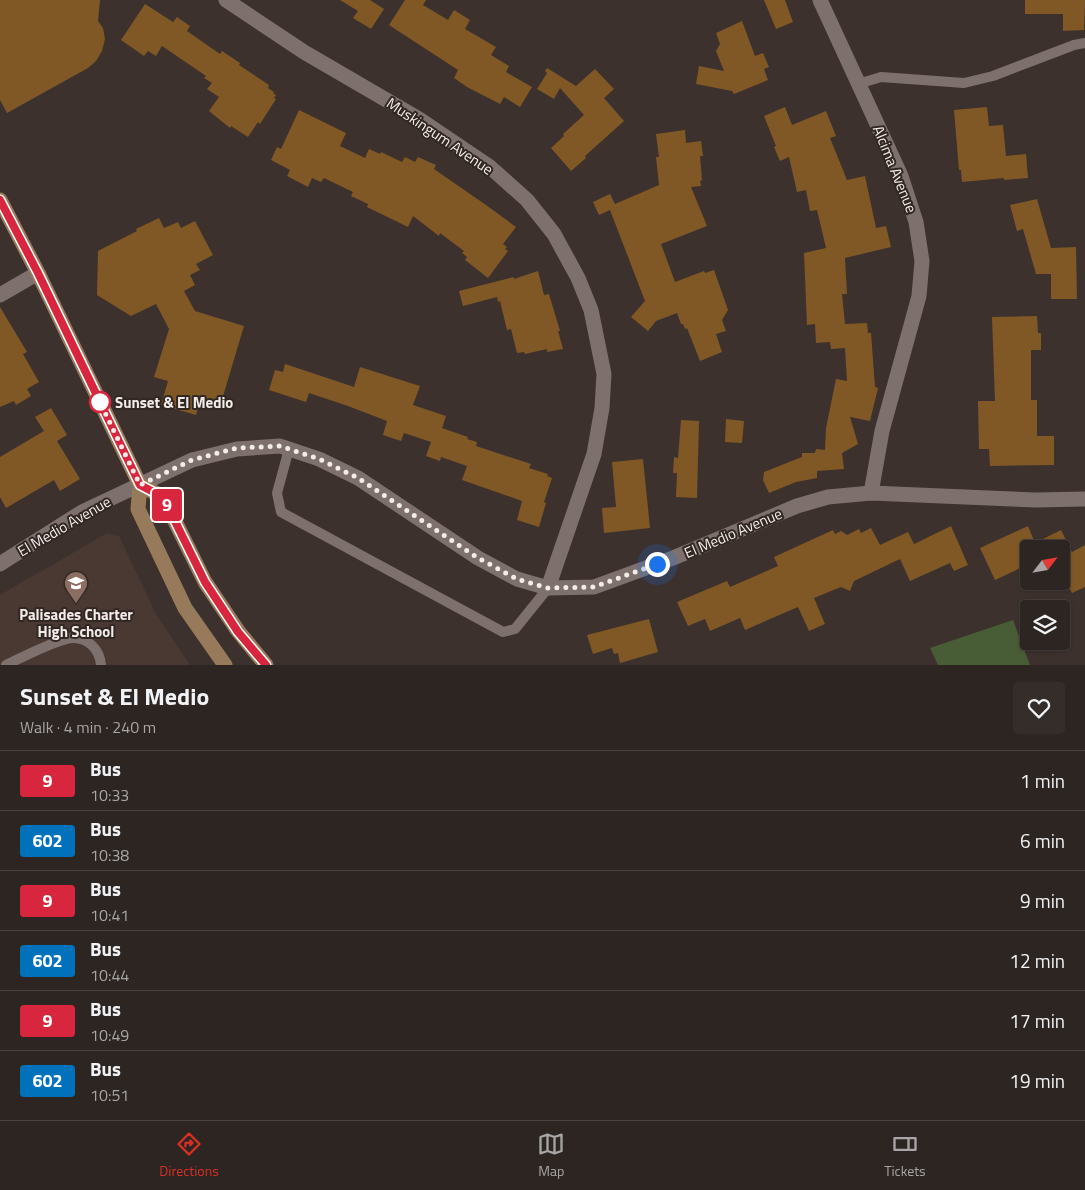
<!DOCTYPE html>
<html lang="en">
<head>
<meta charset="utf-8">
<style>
	:root { --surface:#2d2522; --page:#352d2a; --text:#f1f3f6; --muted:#a7a5a5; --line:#484240; --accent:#d93025 }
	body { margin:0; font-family:"Titillium Web",sans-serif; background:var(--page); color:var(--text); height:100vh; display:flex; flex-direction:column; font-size:19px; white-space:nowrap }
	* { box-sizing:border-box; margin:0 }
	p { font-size:16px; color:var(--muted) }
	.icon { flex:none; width:28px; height:28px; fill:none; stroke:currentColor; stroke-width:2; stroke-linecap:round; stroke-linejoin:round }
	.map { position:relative; height:665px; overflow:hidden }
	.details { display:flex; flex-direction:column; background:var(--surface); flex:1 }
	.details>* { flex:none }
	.badge { padding:0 10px; border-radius:4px; font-size:18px; line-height:32px }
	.needle { width:32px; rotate:59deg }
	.tools { position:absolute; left:1020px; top:540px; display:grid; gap:10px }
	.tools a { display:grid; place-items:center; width:50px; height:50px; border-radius:5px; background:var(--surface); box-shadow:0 1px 4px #0004,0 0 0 1px var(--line); font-size:25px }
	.you { position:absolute; width:25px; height:25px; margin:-12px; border:4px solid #fff; border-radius:50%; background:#1a73e8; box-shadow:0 0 0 8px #1a73e833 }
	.map>.badge { position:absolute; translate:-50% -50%; box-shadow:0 0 0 2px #fff }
	.round { display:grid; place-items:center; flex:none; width:52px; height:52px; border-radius:5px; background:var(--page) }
	.headline { display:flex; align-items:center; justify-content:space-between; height:85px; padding:0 20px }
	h1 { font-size:24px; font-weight:700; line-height:38px }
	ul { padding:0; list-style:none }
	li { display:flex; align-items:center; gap:15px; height:60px; padding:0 20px; border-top:1px solid var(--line) }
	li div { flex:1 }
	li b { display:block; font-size:19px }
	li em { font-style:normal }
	li .badge { min-width:55px; font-weight:700; text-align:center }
	.dock { display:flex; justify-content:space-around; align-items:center; height:70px; border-top:1px solid var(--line); background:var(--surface); font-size:14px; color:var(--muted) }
	.dock a { display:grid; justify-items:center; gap:2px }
	.dock .current { color:var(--accent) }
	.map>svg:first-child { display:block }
	.built { fill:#4a3832 }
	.green { fill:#485d36 }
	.building { fill:#805825 }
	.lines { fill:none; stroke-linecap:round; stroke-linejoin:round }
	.lane { stroke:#7e716d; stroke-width:10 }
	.street { stroke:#7e716d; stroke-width:15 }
	.secondary { stroke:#977a59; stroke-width:15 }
	.line-casing { stroke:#fff; stroke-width:11 }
	.line { stroke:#d7263d; stroke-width:8 }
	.walk { stroke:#f3ece9; stroke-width:5; stroke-dasharray:0 9 }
	.stop-dot { fill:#fff; stroke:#d7263d; stroke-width:2.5 }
	.labels { text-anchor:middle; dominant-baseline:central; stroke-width:4; stroke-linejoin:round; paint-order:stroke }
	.street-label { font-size:15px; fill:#f3ece9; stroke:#312723 }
	.stop-label { font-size:15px; font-weight:bold; fill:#f3ece9; stroke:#312723; text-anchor:start }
	.poi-label { font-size:15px; font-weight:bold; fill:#f3ece9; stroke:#312723 }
</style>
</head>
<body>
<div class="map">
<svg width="1085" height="665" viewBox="0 0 1085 665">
	<rect width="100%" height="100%" fill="#3c312d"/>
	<!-- built -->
	<path class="built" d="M 107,533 L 119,536 L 156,614 L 190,665 L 0,665 L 0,595 Z"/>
	<!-- green -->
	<path class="green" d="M 1013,620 L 1030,665 L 938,665 L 930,648 Z"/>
	<!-- building -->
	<g class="building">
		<path d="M 0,0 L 100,0 L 98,21 L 103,28 L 105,39 L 102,51 L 96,61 L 88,68 L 7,113 L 0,100 Z"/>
		<path d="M 340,0 L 370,0 L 384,9 L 371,29 L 353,18 L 358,11 Z"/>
		<path d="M 405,0 L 426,0 L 423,5 L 448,20 L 454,10 L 470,20 L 465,29 L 496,47 L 491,55 L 509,66 L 506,72 L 532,87 L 520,107 L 504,97 L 500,104 L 467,87 L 454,78 L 458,70 L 389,25 Z"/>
		<path d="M 764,0 L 785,0 L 793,22 L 776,29 Z"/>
		<path d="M 1025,0 L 1085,0 L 1084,30 L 1063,31 L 1063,14 L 1025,14 Z"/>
		<path d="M 145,4 L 173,22 L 177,17 L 190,26 L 187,31 L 220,54 L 222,51 L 240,63 L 239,65 L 269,85 L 268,88 L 274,92 L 273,93 L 276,95 L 274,98 L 276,99 L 260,124 L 258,122 L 248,137 L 231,126 L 230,128 L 209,111 L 219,97 L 207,89 L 212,83 L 204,78 L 206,76 L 162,46 L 156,56 L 148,51 L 144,56 L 121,40 Z"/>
		<path d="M 742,21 L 755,56 L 763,53 L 769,67 L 764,69 L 768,80 L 734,94 L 732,91 L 696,84 L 699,66 L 724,71 L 716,51 L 720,44 L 716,33 Z"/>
		<path d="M 547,68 L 576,86 L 595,69 L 614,89 L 604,98 L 624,121 L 585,156 L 586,158 L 571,171 L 551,148 L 564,136 L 563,134 L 584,115 L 560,88 L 554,99 L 537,89 L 547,73 L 545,71 Z"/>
		<path d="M 785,107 L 792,125 L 826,111 L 836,136 L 830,138 L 847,180 L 865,176 L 876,228 L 886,226 L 891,247 L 845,258 L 847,294 L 842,294 L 845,324 L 867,323 L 868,333 L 871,333 L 875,387 L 878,388 L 870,421 L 850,417 L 858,444 L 842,453 L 844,469 L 817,471 L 817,478 L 796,482 L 769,493 L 763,480 L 764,472 L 802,457 L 802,453 L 815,453 L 816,449 L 825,450 L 826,428 L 836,379 L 847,381 L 845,348 L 831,349 L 830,342 L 816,343 L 815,324 L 807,325 L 804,253 L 826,248 L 817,210 L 810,211 L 806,190 L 797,192 L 789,157 L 780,161 L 774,147 L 776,146 L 764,116 Z"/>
		<path d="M 987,107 L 989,126 L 1003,125 L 1006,156 L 1026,154 L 1028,178 L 1004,180 L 1004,178 L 962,182 L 961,170 L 959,170 L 954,110 Z"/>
		<path d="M 299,110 L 346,133 L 340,146 L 365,158 L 369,149 L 380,154 L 381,152 L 402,162 L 405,157 L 415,162 L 418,157 L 436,165 L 434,169 L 486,205 L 516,227 L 503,244 L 507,247 L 505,249 L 508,251 L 488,278 L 465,260 L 467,257 L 462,253 L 464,251 L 440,233 L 439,236 L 413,216 L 408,227 L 367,207 L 368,204 L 351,196 L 353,192 L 324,178 L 321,182 L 312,178 L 308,187 L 287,176 L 290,170 L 271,160 L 277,147 L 281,149 Z"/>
		<path d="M 685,130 L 686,143 L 701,141 L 703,156 L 700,156 L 702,180 L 700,181 L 701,186 L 691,187 L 707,226 L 661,244 L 675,282 L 704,271 L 705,273 L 714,270 L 728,310 L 722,320 L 726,331 L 716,334 L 722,352 L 700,361 L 687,328 L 685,329 L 683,324 L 681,324 L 677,313 L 656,321 L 648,331 L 631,317 L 645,301 L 610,210 L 599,215 L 593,202 L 610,194 L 615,204 L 659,185 L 656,157 L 659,157 L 656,134 Z"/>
		<path d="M 1037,199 L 1051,248 L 1076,247 L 1077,299 L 1051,299 L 1051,274 L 1036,274 L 1023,229 L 1017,231 L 1010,205 Z"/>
		<path d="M 159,218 L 164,228 L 178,222 L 181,228 L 195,221 L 213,255 L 196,264 L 200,270 L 190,275 L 195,285 L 184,291 L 195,311 L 244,326 L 221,403 L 201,398 L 196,415 L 161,405 L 168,381 L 154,377 L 169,329 L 156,304 L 131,316 L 97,295 L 98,251 L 137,231 L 136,229 Z"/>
		<path d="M 538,271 L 544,295 L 549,294 L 560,331 L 558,331 L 563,349 L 547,352 L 547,349 L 525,354 L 524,352 L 517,353 L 511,329 L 507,330 L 500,301 L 498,302 L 497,297 L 463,306 L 459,291 L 514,277 L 514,279 Z"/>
		<path d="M 0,307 L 27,352 L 23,354 L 39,382 L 27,389 L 31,396 L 16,405 L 14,401 L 0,407 Z"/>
		<path d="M 1037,316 L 1038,333 L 1041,333 L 1041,350 L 1031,350 L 1031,400 L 1037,400 L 1037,436 L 1054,436 L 1054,465 L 990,466 L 989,449 L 979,449 L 978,401 L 995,401 L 992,317 Z"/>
		<path d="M 285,364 L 354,387 L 360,367 L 420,386 L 413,405 L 446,416 L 442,428 L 468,437 L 467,439 L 477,442 L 476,446 L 531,464 L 529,468 L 548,474 L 547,476 L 552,478 L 544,502 L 546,503 L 539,527 L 517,520 L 522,501 L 462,480 L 467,466 L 441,457 L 440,461 L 426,456 L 431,442 L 404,433 L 401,441 L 383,435 L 387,421 L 348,406 L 309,393 L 306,402 L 269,390 L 275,370 L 283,372 Z"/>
		<path d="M 51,408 L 67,435 L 57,441 L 80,479 L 60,491 L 54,480 L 6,508 L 0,497 L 0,457 L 44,431 L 35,417 Z"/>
		<path d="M 726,419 L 744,421 L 742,443 L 725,442 Z"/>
		<path d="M 681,420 L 699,421 L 697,498 L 676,497 L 677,473 L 673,473 L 674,457 L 678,458 Z"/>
		<path d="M 643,459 L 650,528 L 604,533 L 602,508 L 616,507 L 612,462 Z"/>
		<path d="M 951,526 L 968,565 L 954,571 L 950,563 L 910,581 L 900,559 L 854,581 L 850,591 L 841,587 L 814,598 L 825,624 L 809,631 L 798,607 L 745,630 L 740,618 L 710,631 L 705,619 L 688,626 L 677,602 L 727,581 L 730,587 L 778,566 L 774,557 L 833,530 L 835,534 L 841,531 L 847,535 L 859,529 L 861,533 L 871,528 L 880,545 L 908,532 L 914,544 Z"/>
		<path d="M 1028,526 L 1035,543 L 1061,530 L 1072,552 L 1085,545 L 1085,587 L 1072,593 L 1061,572 L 1061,549 L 1029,549 L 1029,564 L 995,580 L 980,548 Z"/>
		<path d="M 649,619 L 658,652 L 620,663 L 618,653 L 614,654 L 612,648 L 593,654 L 587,635 Z"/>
	</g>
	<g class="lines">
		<!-- lane -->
		<g class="lane">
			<path d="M 858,84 L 881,77 L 964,83 L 993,76 L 1074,45 L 1085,43"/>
			<path d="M 289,449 L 277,493 L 281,512 L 503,632 L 515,629 L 548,588"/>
			<path d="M 6,665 C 21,658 57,639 72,638 C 88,637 100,650 101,665"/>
		</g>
		<!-- street -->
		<g class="street">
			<path d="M 226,0 L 304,52 L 419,119 L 490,167 L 527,200 L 554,234 L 578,278 L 591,310 L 604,374 L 602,408 L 594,454 L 548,588"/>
			<path d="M 820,0 L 901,176 L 916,222 L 922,261 L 919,296 L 882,431 L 871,493"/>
			<path d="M 0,295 L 38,273"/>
			<path d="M 0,564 L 82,512 L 192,460 L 237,449 L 280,446 L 319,459 L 358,478 L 478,558 L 517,579 L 548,588 L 594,587 L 673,558 L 797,506 L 828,497 L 871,493 L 1036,500 L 1085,499"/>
		</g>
		<!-- secondary -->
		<g class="secondary">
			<path d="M 0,200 L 38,273 L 140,485 L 138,509 L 185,608 L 225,665"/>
			<path d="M 140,485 L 163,497 L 205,582 L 238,631 L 266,665"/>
		</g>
	</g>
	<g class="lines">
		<!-- line casing -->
		<g class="line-casing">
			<path id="line" d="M 0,200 L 38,273 L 140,485 L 163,497 L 205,582 L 238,632 L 266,665"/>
		</g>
		<!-- line -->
		<use href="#line" class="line"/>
		<!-- walk -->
		<path class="walk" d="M 100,402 L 97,396 L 140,485 L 192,460 L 237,448 L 280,446 L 319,459 L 358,478 L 478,558 L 517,579 L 548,588 L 594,587 L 657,564"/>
	</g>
	<!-- icons -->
	<defs>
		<g id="school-pin" transform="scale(1.25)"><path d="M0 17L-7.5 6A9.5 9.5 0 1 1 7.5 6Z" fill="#8d6e63" stroke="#312723"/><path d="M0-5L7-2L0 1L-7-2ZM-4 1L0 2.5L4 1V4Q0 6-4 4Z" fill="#fff"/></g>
	</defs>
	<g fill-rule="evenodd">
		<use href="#school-pin" x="76" y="583"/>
	</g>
	<!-- markers -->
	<circle class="stop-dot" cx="100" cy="402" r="10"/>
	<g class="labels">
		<!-- street labels -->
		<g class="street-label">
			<text transform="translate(440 136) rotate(34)">Muskingum Avenue</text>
			<text transform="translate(895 169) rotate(68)">Alcima Avenue</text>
			<text transform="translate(64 526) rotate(-30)">El Medio Avenue</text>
			<text transform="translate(733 533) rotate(-23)">El Medio Avenue</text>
		</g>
		<!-- stop labels -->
		<g class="stop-label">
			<text x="115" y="402">Sunset &amp; El Medio</text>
		</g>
		<!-- poi labels -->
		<g class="poi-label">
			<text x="76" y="614">Palisades Charter<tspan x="76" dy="17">High School</tspan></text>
		</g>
	</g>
</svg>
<div class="tools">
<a><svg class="needle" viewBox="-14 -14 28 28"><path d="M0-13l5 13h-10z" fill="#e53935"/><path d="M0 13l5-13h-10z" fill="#a7a5a5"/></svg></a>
<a><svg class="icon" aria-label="layers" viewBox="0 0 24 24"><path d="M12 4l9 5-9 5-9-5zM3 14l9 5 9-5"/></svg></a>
</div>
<div class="you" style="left:657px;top:564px"></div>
<b class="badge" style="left:167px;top:505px;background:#d7263d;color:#fff">9</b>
</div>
<section class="details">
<div class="headline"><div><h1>Sunset &amp; El Medio</h1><p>Walk · 4 min · 240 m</p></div><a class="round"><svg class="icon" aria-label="heart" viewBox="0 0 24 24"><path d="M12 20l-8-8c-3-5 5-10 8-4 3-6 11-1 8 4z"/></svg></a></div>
<ul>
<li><span class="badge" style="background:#d7263d;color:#fff">9</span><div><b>Bus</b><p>10:33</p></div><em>1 min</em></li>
<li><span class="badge" style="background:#0072bc;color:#fff">602</span><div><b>Bus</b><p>10:38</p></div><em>6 min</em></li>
<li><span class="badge" style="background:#d7263d;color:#fff">9</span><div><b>Bus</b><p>10:41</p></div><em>9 min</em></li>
<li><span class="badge" style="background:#0072bc;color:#fff">602</span><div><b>Bus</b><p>10:44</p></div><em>12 min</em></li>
<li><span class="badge" style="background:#d7263d;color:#fff">9</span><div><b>Bus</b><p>10:49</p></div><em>17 min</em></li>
<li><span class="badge" style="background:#0072bc;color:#fff">602</span><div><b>Bus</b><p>10:51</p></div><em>19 min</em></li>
</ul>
</section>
<nav class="dock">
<a class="current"><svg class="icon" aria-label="directions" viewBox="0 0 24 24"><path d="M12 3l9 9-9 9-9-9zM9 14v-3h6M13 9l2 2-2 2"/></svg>Directions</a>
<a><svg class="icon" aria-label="map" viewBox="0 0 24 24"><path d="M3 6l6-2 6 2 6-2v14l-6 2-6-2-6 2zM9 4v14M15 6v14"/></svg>Map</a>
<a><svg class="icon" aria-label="tickets" viewBox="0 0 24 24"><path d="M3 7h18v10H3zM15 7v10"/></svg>Tickets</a>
</nav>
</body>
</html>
